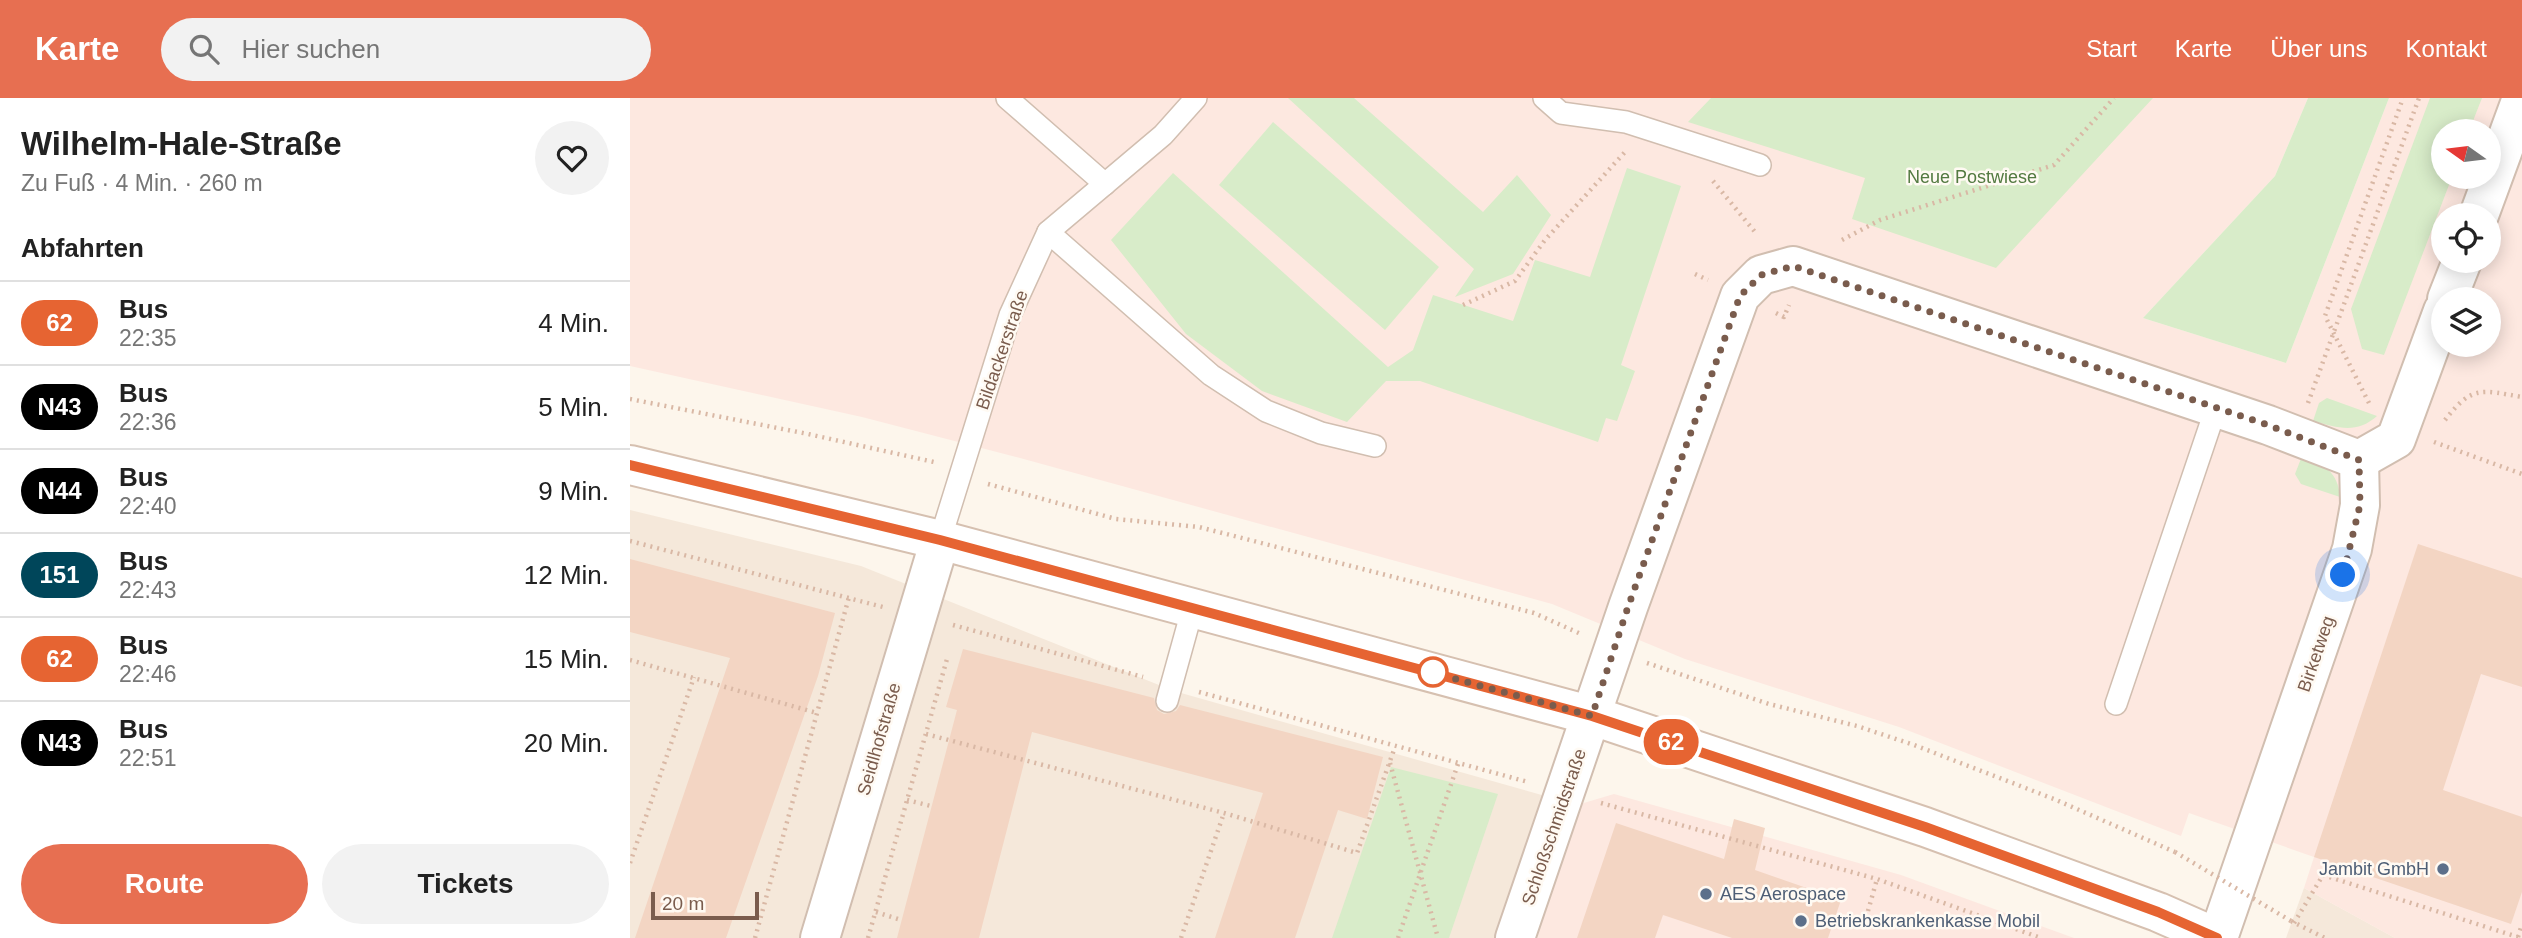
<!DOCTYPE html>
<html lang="de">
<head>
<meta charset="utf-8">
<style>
	:root { --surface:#fff; --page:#f2f2f2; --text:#222; --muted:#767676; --line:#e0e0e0; --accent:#e76f51 }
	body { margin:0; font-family:Arial,sans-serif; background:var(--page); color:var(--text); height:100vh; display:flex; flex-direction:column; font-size:26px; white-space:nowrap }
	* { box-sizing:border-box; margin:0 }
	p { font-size:23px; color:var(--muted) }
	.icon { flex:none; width:38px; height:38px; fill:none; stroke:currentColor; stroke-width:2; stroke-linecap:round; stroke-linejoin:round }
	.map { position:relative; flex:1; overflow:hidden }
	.details { display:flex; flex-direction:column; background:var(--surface); width:630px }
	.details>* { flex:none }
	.badge { padding:0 14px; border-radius:23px; font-size:24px; line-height:46px }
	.needle { width:46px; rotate:284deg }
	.fabs { position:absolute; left:1801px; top:21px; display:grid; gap:14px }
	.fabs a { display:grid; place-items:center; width:70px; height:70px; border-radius:50%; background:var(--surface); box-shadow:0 4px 18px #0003; font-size:35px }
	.scale { position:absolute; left:21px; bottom:18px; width:108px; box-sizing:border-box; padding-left:7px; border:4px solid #7a5c4d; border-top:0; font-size:19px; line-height:24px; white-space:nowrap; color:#7a5c4d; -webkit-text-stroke:5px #fffaf3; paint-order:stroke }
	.you { position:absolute; width:35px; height:35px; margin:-18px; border:5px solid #fff; border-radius:50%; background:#1a73e8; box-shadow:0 0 0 10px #1a73e833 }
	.map>.badge { position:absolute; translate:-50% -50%; box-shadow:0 0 0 4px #fff }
	h2 { padding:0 21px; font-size:26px; line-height:63px }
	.round { display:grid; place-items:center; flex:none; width:74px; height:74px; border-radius:37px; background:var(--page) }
	.headline { display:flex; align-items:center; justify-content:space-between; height:119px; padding:0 21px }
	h1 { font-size:33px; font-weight:700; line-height:52px }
	.cta { display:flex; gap:14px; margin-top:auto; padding:14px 21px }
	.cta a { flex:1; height:80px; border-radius:42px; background:var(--accent); color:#fff; font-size:28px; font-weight:700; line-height:80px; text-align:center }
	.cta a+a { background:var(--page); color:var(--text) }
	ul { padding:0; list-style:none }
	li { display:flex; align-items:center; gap:21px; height:84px; padding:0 21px; border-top:2px solid var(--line) }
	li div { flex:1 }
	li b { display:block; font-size:26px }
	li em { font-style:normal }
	li .badge { min-width:77px; font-weight:700; text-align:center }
	header { display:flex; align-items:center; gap:42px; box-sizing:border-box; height:98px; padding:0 35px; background:var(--accent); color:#fff }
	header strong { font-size:33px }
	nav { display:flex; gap:38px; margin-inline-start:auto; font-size:24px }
	.search { width:490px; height:63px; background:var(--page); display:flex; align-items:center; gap:18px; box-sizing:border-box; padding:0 24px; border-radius:38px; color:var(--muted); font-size:26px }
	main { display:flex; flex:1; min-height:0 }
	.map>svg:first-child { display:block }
	.residential { fill:#f5e8da }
	.commercial { fill:#fde8e0; fill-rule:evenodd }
	.green { fill:#d8ecc9 }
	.building { fill:#f3d5c3 }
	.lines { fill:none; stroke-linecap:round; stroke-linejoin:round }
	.service-casing { stroke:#d1beb0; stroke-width:24 }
	.minor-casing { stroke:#d1beb0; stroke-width:42 }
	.secondary-casing { stroke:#d6c0b0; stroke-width:42 }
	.path { stroke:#d9b8a5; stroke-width:4.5; stroke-dasharray:2 5; stroke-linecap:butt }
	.service { stroke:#fff; stroke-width:21 }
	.minor { stroke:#fff; stroke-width:38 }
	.secondary { stroke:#fff; stroke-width:38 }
	.path-bridge { stroke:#d9b8a5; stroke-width:4.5; stroke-dasharray:2 5; stroke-linecap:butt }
	.line-casing { stroke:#fff; stroke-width:16 }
	.line { stroke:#e66432; stroke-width:10 }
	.walk { stroke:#7a5c4d; stroke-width:7; stroke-dasharray:0 12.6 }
	.stop-dot { fill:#fff; stroke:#e66432; stroke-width:3.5 }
	.service-dot { fill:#5c6f8a; stroke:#fffaf3; stroke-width:2.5 }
	.labels { text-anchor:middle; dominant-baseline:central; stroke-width:5; stroke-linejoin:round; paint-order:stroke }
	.park-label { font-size:18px; fill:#537a41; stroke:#fffaf3 }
	.street-label { font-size:18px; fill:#7a5c4d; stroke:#fffaf3 }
	.service-label { font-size:18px; fill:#4e5e75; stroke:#fffaf3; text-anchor:start }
</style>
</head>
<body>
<header>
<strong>Karte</strong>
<div class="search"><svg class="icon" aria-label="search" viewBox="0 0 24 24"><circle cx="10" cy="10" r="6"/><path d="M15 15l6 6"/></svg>Hier suchen</div>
<nav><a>Start</a><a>Karte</a><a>Über uns</a><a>Kontakt</a></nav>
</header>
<main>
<section class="details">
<div class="headline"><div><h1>Wilhelm-Hale-Straße</h1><p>Zu Fuß · 4 Min. · 260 m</p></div><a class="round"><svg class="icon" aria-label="heart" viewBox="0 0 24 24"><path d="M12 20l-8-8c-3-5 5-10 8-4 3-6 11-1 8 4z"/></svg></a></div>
<h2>Abfahrten</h2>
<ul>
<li><span class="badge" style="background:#e66432;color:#fff">62</span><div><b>Bus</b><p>22:35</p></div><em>4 Min.</em></li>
<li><span class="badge" style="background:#000;color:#fff">N43</span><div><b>Bus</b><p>22:36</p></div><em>5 Min.</em></li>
<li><span class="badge" style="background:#000;color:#fff">N44</span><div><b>Bus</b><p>22:40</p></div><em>9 Min.</em></li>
<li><span class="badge" style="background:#00465a;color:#fff">151</span><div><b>Bus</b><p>22:43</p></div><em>12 Min.</em></li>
<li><span class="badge" style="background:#e66432;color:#fff">62</span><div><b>Bus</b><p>22:46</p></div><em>15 Min.</em></li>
<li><span class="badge" style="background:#000;color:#fff">N43</span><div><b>Bus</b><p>22:51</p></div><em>20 Min.</em></li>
</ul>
<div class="cta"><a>Route</a><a>Tickets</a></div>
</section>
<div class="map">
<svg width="1892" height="840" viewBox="0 0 1892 840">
	<rect width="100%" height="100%" fill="#fdf6ec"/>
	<!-- residential -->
	<g class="residential">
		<path d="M 0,412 L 231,468 L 544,593 L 947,707 L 901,840 L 0,840 Z"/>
		<path d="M 1674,790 L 1765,840 L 1656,840 Z"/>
	</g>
	<!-- commercial -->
	<g class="commercial">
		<path d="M 0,0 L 1678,0 L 1645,78 L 1513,220 L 1656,265 L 1759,0 L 1892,0 L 1892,840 L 1765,840 L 1674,790 L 1684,759 L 1559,715 L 1551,738 L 1269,629 L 1055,561 L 922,506 L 390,360 L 232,319 L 0,268 ZM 1813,33 L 1858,33 L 1858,79 L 1813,79 ZM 1813,117 L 1858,117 L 1858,163 L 1813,163 ZM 1813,201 L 1858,201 L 1858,247 L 1813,247 Z"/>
		<path d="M 984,696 L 1271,777 L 1444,840 L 901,840 L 947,707 Z"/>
	</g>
	<!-- green -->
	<g class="green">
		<path d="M 658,0 L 724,0 L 853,114 L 887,77 L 921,117 L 883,176 L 825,199 L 844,171 Z"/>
		<path d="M 1081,0 L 1523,0 L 1366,170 L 1222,121 L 1235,80 L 1058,24 Z"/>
		<path d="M 1678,0 L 1759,0 L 1656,265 L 1513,220 L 1645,78 Z"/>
		<path d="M 1800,0 L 1852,0 L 1839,33 L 1813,33 L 1813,79 L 1822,79 L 1754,257 L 1732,251 L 1721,211 Z"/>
		<path d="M 643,24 L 809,169 L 755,232 L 589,87 Z"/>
		<path d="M 997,70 L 1051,88 L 991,267 L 1005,273 L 987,323 L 976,320 L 968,344 L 790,283 L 756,283 L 717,324 L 632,293 L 556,236 L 481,142 L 543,75 L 758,269 L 783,252 L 803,197 L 883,223 L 905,162 L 960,179 Z"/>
		<path d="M 1697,300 L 1747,318 C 1727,336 1708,330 1683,323 L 1689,305 Z"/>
		<path d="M 1672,358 C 1694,366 1708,374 1710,399 L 1671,386 L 1665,376 Z"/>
		<path d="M 761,669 L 868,696 L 819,840 L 702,840 Z"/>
	</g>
	<!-- building -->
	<g class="building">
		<path d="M 1788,446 L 1892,480 L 1892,589 L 1851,576 L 1813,692 L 1892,719 L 1892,794 L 1881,826 L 1684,759 Z"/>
		<path d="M 0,461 L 205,515 L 188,578 L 96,840 L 5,840 L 100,560 L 0,534 Z"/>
		<path d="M 333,551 L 524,600 L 527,612 L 534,616 L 546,613 L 550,607 L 753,659 L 737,721 L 708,712 L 665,840 L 585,840 L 633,695 L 402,634 L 349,840 L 267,840 L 327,612 L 316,609 Z"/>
		<path d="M 1104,721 L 1135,730 L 1125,772 L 1211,802 L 1198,840 L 1102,840 L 1033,817 L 1025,840 L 947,840 L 986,725 L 1094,761 Z"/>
	</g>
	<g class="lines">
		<!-- service casing -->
		<g class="service-casing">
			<g id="service">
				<path d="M 377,0 L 475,86"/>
				<path d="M 914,0 L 931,15 L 996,24 L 1130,67"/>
				<path d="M 418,134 L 581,277 L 636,313 L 691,335 L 745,348"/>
				<path d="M 310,442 L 380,217 L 418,134 L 533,37 L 566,0"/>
				<path d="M 537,603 L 563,509"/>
				<path d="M 1486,606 L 1586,310"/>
			</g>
		</g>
		<!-- minor casing -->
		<g class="minor-casing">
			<g id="minor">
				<path d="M 1849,117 L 1892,0"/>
				<path d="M 1817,201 L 1832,163"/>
				<path d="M 1729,362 L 1766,341 L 1813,213"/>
				<path d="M 190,840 L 310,442"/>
				<path d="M 885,840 L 998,509 L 1110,198 L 1131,177 L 1163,168 L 1638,327 L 1729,362 L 1730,407 L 1722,451 L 1588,840"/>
			</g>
		</g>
		<!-- secondary casing -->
		<g class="secondary-casing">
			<path id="secondary" d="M 0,367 L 310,442 L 963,618 L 1295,729 L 1528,814 L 1587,840"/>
		</g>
		<!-- path -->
		<g class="path">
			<path d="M 1083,83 L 1125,134"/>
			<path d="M 1212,142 L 1250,122 L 1424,67 L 1484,0"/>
			<path d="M 1065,176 L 1078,182"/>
			<path d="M 833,207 L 885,183 L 915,142 L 995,54"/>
			<path d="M 1146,215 L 1154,219 L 1159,207"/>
			<path d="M 0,301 L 178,336 L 304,364"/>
			<path d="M 1678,305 L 1789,0"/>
			<path d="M 1739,305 L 1695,218 L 1773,0"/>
			<path d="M 1815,322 C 1842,287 1851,292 1892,299"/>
			<path d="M 1804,344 L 1892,376"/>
			<path d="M 358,386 L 486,421 L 569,429 L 904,515 L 951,536"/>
			<path d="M 0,443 L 253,509"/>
			<path d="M 323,527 L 513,579"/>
			<path d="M 0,562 L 187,615"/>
			<path d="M 1017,565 L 1139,606 L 1227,628 L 1284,647 L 1424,701 L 1545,754"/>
			<path d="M 569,594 L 898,684"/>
			<path d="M 296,636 L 594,715 L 727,755 L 765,649"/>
			<path d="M 760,665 L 808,840"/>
			<path d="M 277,702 L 301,708"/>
			<path d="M 971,705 L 1247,781 L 1411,840"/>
			<path d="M 0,765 L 64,579"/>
			<path d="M 1238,813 L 1247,781"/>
			<path d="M 246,814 L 271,822"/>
			<path d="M 1661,823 L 1695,840"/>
			<path d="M 1664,825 L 1693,777 L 1891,840"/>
			<path d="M 1888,839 L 1892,826"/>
			<path d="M 125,840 L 219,499"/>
			<path d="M 238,840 L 317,561"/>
			<path d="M 551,840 L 594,715"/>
			<path d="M 768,840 L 828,666"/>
		</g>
		<!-- service -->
		<use href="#service" class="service"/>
		<!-- minor -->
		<use href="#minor" class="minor"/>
		<!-- secondary -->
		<use href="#secondary" class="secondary"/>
		<!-- path-bridge -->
		<path class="path-bridge" d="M 1545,754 L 1661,823"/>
	</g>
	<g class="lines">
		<!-- line casing -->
		<g class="line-casing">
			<path id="line" d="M 0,367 L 310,442 L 962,618 L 1295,729 L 1528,814 L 1587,840"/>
		</g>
		<!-- line -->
		<use href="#line" class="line"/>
		<!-- walk -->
		<path class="walk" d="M 803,574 L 796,573 L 962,618 L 998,509 L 1110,198 L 1131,177 L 1163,168 L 1638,327 L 1729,362 L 1730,407 L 1713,477"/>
	</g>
	<!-- markers -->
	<circle class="stop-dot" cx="803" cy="574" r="14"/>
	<g class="service-dot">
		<circle cx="1813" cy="771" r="7"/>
		<circle cx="1076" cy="796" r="7"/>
		<circle cx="1171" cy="823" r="7"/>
	</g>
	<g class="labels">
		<!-- park labels -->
		<g class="park-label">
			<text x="1342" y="79">Neue Postwiese</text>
		</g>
		<!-- street labels -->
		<g class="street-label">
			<text transform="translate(372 252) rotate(-71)">Bildackerstraße</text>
			<text transform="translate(1686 556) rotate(-71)">Birketweg</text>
			<text transform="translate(249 641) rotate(-74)">Seidlhofstraße</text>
			<text transform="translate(924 729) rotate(-71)">Schloßschmidstraße</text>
		</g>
		<!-- service labels -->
		<g class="service-label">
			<text x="1799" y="771" text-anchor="end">Jambit GmbH</text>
			<text x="1090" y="796">AES Aerospace</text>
			<text x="1185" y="823">Betriebskrankenkasse Mobil</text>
		</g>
	</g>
</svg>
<div class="fabs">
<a><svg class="needle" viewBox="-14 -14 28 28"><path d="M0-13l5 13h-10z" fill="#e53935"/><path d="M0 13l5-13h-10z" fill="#767676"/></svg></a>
<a><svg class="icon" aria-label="locate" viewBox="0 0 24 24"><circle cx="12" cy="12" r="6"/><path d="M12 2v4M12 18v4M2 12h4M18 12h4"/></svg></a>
<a><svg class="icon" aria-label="layers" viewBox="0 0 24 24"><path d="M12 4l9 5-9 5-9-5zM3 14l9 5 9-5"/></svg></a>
</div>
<div class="scale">20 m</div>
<div class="you" style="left:1713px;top:477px"></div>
<b class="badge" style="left:1041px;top:644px;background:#e66432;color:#fff">62</b>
</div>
</main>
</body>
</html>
